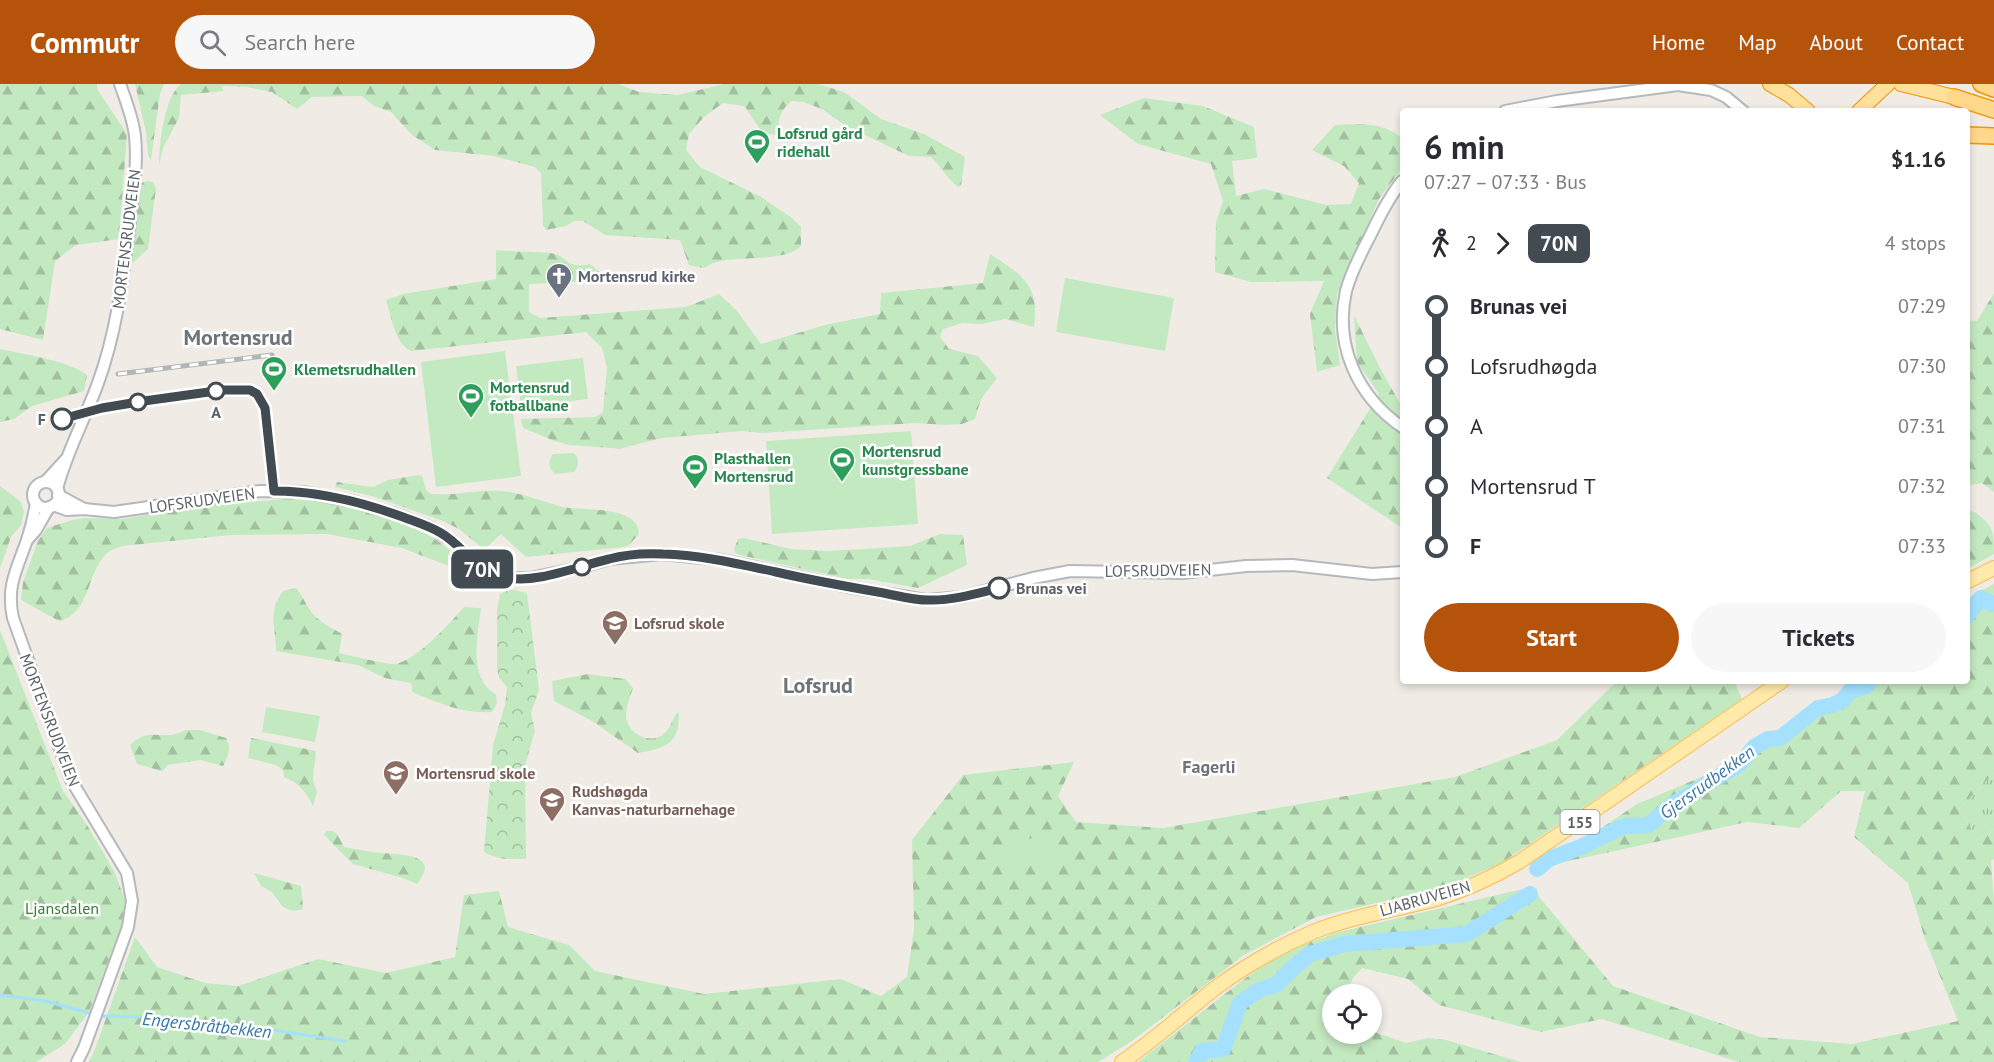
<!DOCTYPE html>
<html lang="en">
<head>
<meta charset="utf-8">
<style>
	:root { --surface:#fff; --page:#f7f7f7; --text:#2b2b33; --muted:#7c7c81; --accent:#b45309 }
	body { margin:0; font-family:"PT Sans",sans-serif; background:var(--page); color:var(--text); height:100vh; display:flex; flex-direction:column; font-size:22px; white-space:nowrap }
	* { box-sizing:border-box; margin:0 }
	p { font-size:20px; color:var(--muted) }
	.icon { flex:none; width:33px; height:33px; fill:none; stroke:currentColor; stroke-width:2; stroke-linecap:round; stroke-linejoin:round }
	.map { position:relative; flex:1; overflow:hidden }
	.details { position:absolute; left:1400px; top:24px; width:570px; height:576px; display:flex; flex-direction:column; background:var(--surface); border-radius:6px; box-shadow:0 3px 9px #0003 }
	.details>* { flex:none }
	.badge { padding:0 12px; border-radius:9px; font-size:21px; line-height:39px }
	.controls { position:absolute; left:1322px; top:900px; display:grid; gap:12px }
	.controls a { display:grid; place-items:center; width:60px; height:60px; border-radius:50%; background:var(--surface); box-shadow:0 3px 9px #0003; font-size:30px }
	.map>.badge { position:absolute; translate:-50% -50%; box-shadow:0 0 0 3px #fff }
	.legs { display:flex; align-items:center; gap:9px; height:66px; padding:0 24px; font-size:20px }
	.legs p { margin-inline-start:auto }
	.headline { display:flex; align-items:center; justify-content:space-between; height:102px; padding:0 24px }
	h1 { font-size:33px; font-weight:700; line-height:45px }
	.primary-button { display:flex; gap:12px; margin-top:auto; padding:12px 24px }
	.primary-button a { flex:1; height:69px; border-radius:36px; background:var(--accent); color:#fff; font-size:24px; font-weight:700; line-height:69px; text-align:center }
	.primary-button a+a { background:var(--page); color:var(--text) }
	ul { padding:0 24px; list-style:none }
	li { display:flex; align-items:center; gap:21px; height:60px; font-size:22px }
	li i { display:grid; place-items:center; width:9px; height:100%; margin:0 8px; background:currentColor }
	li i::after { content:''; width:15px; height:15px; margin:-8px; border:4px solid; border-radius:50%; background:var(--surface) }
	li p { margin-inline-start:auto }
	li:first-child i { background:linear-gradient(#0000 50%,currentColor 0) }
	li:last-child i { background:linear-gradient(currentColor 50%,#0000 0) }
	header { display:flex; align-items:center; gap:36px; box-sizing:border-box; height:84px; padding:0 30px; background:var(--accent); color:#fff }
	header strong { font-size:28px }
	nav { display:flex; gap:33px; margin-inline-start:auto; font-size:21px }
	.search { width:420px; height:54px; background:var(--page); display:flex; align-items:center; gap:15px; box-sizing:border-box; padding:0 21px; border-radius:33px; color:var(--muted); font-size:22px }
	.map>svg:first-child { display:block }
	.grass { fill:url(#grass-tufts) }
	.forest { fill:url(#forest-firs) }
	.park { fill:url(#park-crowns) }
	.pitch { fill:#c3e9c0 }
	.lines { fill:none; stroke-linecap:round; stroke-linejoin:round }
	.stream { stroke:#a5e0ff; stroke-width:3 }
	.river { stroke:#a5e0ff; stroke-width:16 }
	.tertiary-casing { stroke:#b5b8bc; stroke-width:14 }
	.primary-casing { stroke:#fabd54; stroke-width:16 }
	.trunk-casing { stroke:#f49300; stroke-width:16 }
	.motorway-casing { stroke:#f49300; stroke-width:18 }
	.tertiary { stroke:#fff; stroke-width:10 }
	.primary { stroke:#ffeaaa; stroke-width:14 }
	.trunk { stroke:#ffe19b; stroke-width:14 }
	.motorway { stroke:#ffd88c; stroke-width:15 }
	.rail-casing { stroke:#b4b5b6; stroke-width:5 }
	.rail { stroke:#fff; stroke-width:3; stroke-dasharray:9; stroke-linecap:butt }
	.line-1-casing { stroke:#fff; stroke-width:14 }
	.line-1 { stroke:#424a52; stroke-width:9 }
	.stop-1-dot { fill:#fff; stroke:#424a52; stroke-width:3 }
	.labels { text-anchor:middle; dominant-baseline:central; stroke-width:5; stroke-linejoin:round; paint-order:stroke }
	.shield { fill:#fff; stroke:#8d9194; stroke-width:1.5 }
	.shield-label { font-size:15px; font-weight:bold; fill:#5c6266 }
	.leisure-label { font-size:16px; font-weight:bold; fill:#27864d; stroke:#fff; text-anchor:start }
	.street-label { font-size:16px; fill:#5c6266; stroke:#fff }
	.worship-label { font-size:16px; font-weight:bold; fill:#5b616d; stroke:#fff; text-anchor:start }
	.stop-label { font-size:16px; font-weight:bold; fill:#5c6266; stroke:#fff }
	.education-label { font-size:16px; font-weight:bold; fill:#785e54; stroke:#fff; text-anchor:start }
	.park-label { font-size:16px; fill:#32822f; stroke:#fff }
	.neighbourhood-label { font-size:18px; font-weight:bold; fill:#6d7478; stroke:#fff }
	.water-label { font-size:18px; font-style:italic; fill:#3777a6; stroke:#fff }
	.district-label { font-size:22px; font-weight:bold; fill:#6d7478; stroke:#fff }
</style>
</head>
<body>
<header>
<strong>Commutr</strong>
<div class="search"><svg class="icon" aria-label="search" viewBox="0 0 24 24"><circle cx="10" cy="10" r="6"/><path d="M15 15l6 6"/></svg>Search here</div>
<nav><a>Home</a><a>Map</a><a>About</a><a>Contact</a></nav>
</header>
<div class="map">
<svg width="1994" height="978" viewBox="0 0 1994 978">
	<defs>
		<pattern id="grass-tufts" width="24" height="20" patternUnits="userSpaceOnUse" patternTransform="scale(1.5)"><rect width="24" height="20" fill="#c3e9c0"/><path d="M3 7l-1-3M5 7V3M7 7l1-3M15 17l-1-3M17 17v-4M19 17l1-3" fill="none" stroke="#a2c0a0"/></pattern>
		<pattern id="forest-firs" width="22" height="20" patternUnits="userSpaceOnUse" patternTransform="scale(1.5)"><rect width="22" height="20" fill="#c3e9c0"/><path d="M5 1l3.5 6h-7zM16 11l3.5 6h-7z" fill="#a2c0a0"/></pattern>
		<pattern id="park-crowns" width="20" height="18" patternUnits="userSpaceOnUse" patternTransform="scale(1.5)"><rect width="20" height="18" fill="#c3e9c0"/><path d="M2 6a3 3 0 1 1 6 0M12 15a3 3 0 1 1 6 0" fill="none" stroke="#a2c0a0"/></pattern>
	</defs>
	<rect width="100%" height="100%" fill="#f0ece5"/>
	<!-- grass -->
	<path class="grass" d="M 1994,689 L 1994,745 L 1978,756 L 1959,725 Z"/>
	<!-- forest -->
	<g class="forest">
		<path d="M 0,0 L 97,0 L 97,5 L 127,50 L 119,155 L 76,161 L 55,177 L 43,256 L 0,245 Z"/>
		<path d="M 135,0 L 164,0 L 160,10 L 151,76 L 148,71 L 146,48 Z"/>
		<path d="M 181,0 L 618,0 L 639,8 L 678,11 L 724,0 L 818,0 L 844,8 L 881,35 L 924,50 L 965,73 L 961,102 L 958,103 C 947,94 941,83 931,73 L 909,72 L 846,42 L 822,25 L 803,18 L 792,17 C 779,27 779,35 778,51 C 757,51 756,36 744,22 L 723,19 L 704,33 L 689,50 L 686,66 L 700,83 L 761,113 L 792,134 L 801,143 L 801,162 C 787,178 738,172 717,178 C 712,179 708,182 704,184 L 689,181 L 680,156 L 605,151 L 583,137 L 574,137 L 566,142 L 546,146 L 543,141 L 541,89 L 535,83 L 494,72 L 435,66 L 412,51 L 391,28 L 374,22 L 362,12 L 312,13 L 297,25 L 272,8 L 247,3 L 221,2 L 224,7 L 181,11 L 179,34 L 163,64 L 159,81 C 159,61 164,13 181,0 Z"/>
		<path d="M 1144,14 L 1203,22 L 1254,43 L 1257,74 L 1232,77 L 1236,112 L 1264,105 L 1326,121 L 1351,120 L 1359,99 L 1344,82 L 1312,66 L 1335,41 C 1359,40 1383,38 1402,54 L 1402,84 L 1379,115 L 1337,210 L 1335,245 L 1340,281 L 1317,288 L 1310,230 L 1324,197 L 1251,198 L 1215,188 L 1216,138 L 1223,117 L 1211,80 L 1138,60 L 1100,31 Z"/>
		<path d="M 147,97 L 153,98 L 156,104 L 148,165 L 128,183 L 138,105 L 141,99 Z"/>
		<path d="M 496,166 C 514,168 532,167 550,169 C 569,171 564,186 590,180 L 609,196 L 529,200 L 529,228 L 540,234 L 686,223 L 719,210 L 737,227 L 761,260 L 825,241 L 880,230 L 881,209 L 983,199 L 990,170 C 1022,191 1040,201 1034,243 L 1005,235 L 982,240 L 962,239 L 943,245 L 940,253 L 949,265 L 978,272 L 997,294 L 981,315 L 975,335 L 962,340 L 945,341 L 916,339 L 762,349 L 742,347 L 662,354 L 619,365 L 611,364 L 570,361 L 555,357 L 523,344 L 521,335 L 595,333 L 603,328 L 607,283 L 602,264 L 586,248 L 411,267 C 395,260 391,232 386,216 L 403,210 L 496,195 Z"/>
		<path d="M 1994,209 L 1994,408 L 1982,399 L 1967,401 L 1966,237 L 1977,237 Z"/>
		<path d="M 1354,231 L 1379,282 L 1402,323 L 1402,444 L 1327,394 L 1379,310 L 1357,278 Z"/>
		<path d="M 0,265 C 23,270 70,277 87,291 L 84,307 L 32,322 L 14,335 L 0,338 Z"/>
		<path d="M 419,391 L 422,392 L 426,406 L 431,410 C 454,412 477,405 500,407 C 521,408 542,418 563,423 C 583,427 639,421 639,450 L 629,461 L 624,463 L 526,473 L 501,450 L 487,463 L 481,463 L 459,445 L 443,437 L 372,412 L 335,403 L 337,398 L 373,403 L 388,396 Z"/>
		<path d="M 0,402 L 21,418 L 24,428 L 21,441 L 11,453 L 0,484 Z"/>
		<path d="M 297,414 C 347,422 406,431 446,463 C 455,470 463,476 465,488 L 402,464 L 327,450 L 231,451 L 122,462 C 116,465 109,466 105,471 C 87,489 90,530 59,537 L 21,516 L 23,498 L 38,457 L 47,444 L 72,436 L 84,434 L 123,435 L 196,422 Z"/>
		<path d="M 1967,426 C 1972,427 1975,428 1980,432 C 1994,443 1994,451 1994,470 L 1967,485 Z"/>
		<path d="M 940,450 L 963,451 L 967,481 L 918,504 L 868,495 L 848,495 L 740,471 L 735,469 L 734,465 L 738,455 L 744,454 L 791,465 L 829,467 L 910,462 Z"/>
		<path d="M 1994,500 L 1994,689 L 1959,725 L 1978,756 L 1994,745 L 1994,775 L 1991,777 L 1994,816 L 1994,978 L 1739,978 L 1602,935 L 1541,948 L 1439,921 L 1408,895 L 1362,884 L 1353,894 L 1345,910 L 1332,910 L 1332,950 L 1371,950 L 1371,945 L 1377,949 L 1406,959 L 1428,954 L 1446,956 L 1521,978 L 1138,978 L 1244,895 L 1288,866 L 1339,848 L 1531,803 L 1613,902 L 1760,953 L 1852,960 L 1958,937 L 1925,855 L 1908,799 L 1854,753 L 1865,707 L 1841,707 L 1799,744 L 1747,738 L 1546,782 L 1637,720 L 1730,681 L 1861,597 L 1966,597 L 1967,520 L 1969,513 Z"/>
		<path d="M 296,504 C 303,512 306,522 313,530 C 321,539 332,544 342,550 L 339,569 C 348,571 389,581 395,580 C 417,576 449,540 464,523 L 481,524 C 478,548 471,580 485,601 C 488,605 493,608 496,611 L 497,620 L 492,628 C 463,630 438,619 412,608 L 412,601 L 410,599 L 385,594 L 358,581 L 276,567 C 276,542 267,529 283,507 Z"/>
		<path d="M 0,546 L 63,707 L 87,741 L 114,787 L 125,816 L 122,840 L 89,928 L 65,960 L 36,978 L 0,978 Z"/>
		<path d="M 588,590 L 625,595 L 633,604 C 630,613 626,622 626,632 C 627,650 651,662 665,649 C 671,643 673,634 677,628 L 679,630 C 679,661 665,664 638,669 L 592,637 L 554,617 L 552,597 Z"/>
		<path d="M 1617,597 L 1734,597 L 1742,615 L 1503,778 L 1446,803 L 1316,833 L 1244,871 L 1132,957 L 1098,978 L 89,978 L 95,965 L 135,853 L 157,883 L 205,899 L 238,902 L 318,875 L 386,889 L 455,873 L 464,811 L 499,807 L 508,843 L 569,861 L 595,887 L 704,910 L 841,895 L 881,912 L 907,893 L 914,845 L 912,756 L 963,691 L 1074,678 L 1058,712 L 1076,738 L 1163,744 L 1455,693 L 1557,656 Z"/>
		<path d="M 186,646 L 200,646 L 226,654 C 232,665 228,672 223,682 L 200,676 L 168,681 L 162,687 L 137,680 L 130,661 C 146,646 153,652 172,651 C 177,650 181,648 186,646 Z"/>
		<path d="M 251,654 L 316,667 L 313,695 L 317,708 L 313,722 C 306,708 299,699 284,693 L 283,686 L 276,681 L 248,674 Z"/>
		<path d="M 326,747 L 333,747 L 338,751 L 344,763 C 357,765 370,768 382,769 C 402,771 442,770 417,800 L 403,794 L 353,780 L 324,751 Z"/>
		<path d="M 254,789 L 301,802 L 303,823 L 301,826 L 292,827 L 283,823 L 272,808 L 261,802 Z"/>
	</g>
	<!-- park -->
	<path class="park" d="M 510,505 L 527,509 L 539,606 L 531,629 L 535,646 L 525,682 L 526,775 C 510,775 498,776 484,768 L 493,661 L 505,621 L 507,603 L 499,594 L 497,585 L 497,525 L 500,510 Z"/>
	<!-- pitch -->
	<g class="pitch">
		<path d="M 1065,194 L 1174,214 L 1165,267 L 1056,248 Z"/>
		<path d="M 505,267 L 521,392 L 436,403 L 421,278 Z"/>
		<path d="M 583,274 L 588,315 L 521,323 L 516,282 Z"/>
		<path d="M 911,347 L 918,440 L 772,450 L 766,357 Z"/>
		<path d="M 574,369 C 580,374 579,382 574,388 L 555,390 C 548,383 548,377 553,370 Z"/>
		<path d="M 266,623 L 320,632 L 315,658 L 262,648 Z"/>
		<path d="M 1007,754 L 1053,755 L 1054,777 L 1007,784 Z"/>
	</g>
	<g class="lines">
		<!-- stream -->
		<g class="stream">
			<path d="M 0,911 L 45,917 L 93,930"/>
			<path d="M 99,932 L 155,933 L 253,943 L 345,957"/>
		</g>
		<!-- river -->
		<g class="river">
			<path d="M 1966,533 L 1981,514 L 1992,520 L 1994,519"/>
			<path d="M 1537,785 L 1549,775 L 1581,763 L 1624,742 L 1649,741 L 1673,720 L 1740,680 L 1754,663 L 1768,655 L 1780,654 L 1818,624 L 1833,621 L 1843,616 L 1850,607 C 1858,603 1865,606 1870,597"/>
			<path d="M 1266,904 L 1276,901 L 1293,884 L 1310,870 L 1345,860 L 1467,850 L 1530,810"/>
			<path d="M 1196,978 L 1202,967 L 1223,965 L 1240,919 L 1259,906"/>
		</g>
		<!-- tertiary casing -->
		<g class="tertiary-casing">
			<g id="tertiary">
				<path d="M 1505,27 L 1557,17 L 1678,1 L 1711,6 L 1726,13 L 1743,27"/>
				<path d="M 1402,97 C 1389,113 1379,133 1370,152 C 1361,169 1351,188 1346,207 C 1334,261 1357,312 1402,343"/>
				<path d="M 45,398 L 66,375"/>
				<circle cx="46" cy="411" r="13"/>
				<path d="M 57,405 C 66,369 85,335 98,299 C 117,247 123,193 130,139 C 133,110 138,81 135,52 C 133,34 126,17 120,0"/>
				<path d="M 58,411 L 84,425"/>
				<path d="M 36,419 C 34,431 31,444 27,456 C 17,485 6,502 13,534 L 71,696 L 127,789 L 132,817 L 128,843 L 84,964 L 77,978"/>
				<path d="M 53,421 L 67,426 L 84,425 L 114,428 L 260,407 L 303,408 L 352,417 L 396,430 L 432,444 L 452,457 L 482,485 L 504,494 L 530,494 L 578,484 L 610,475 L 662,470 L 722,476 L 848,503 L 926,516 L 962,513 L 1033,494 L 1070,487 L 1182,489 L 1246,482 L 1292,481 L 1372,490 L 1402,488"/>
				<path d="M 28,455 L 36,446 L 49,423"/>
			</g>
		</g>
		<!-- primary casing -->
		<g class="primary-casing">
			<g id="primary">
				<path d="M 1966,498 L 1994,484"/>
				<path d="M 1122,978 C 1156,955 1186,927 1218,902 C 1247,881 1280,862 1313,848 C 1353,832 1395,826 1436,815 C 1465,806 1493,793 1519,778 L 1782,597"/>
			</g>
		</g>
		<!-- trunk casing -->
		<g class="trunk-casing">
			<g id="trunk">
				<path d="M 1770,0 L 1789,11 L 1808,27"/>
				<path d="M 1901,0 L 1954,13"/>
				<path d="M 1859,27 L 1888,0"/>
			</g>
		</g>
		<!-- motorway casing -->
		<g class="motorway-casing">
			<g id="motorway">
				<path d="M 1981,0 L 1994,5"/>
				<path d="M 1954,13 L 1994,26"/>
				<path d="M 1966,51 L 1994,52"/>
			</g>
		</g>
		<!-- tertiary -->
		<use href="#tertiary" class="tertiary"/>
		<!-- primary -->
		<use href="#primary" class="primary"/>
		<!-- trunk -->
		<use href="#trunk" class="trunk"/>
		<!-- motorway -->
		<use href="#motorway" class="motorway"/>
		<!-- rail casing -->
		<g class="rail-casing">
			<path id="rail" d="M 118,290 L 272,271"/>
		</g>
		<!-- rail -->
		<use href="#rail" class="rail"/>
	</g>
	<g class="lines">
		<!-- line-1 casing -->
		<g class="line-1-casing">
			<path id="line-1" d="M 62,335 L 102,324 L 144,317 L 223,306 L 250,306 L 257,310 L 265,324 L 274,407 C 319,407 362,418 403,433 C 416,438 429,442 441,449 C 463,462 476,487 503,493 C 535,501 578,482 609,475 C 627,470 646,469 663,470 C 702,471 738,480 776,488 C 810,496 844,502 878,508 C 896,511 914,517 932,516 C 955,516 978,509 999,504"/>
		</g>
		<!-- line-1 -->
		<use href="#line-1" class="line-1"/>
	</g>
	<!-- icons -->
	<defs>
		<g id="stadium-pin" transform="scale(1.35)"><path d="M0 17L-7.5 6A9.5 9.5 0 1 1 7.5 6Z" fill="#2e9e5b" stroke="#fff"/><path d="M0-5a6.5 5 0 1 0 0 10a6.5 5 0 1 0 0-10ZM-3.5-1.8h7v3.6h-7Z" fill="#fff"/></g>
		<g id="church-pin" transform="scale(1.35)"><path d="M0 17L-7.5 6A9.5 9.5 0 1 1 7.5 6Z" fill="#6b7280" stroke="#fff"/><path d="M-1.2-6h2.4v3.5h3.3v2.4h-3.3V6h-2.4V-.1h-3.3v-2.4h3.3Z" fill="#fff"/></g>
		<g id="school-pin" transform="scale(1.35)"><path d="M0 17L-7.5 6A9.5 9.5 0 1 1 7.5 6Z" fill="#8d6e63" stroke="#fff"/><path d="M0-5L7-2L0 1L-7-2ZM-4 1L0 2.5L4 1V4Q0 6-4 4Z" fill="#fff"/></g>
	</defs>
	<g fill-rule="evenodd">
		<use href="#stadium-pin" x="757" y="58"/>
		<use href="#church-pin" x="559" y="192"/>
		<use href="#stadium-pin" x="274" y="285"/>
		<use href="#stadium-pin" x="471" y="312"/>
		<use href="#stadium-pin" x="842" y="376"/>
		<use href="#stadium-pin" x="695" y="383"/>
		<use href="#school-pin" x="615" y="539"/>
		<use href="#school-pin" x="396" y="689"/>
		<use href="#school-pin" x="552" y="716"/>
	</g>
	<!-- markers -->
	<g class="stop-1-dot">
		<circle cx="216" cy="307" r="8"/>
		<circle cx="138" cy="318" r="8"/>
		<circle cx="62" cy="335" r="10"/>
		<circle cx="582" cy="483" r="8"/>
		<circle cx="999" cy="504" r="10"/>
	</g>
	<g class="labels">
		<!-- shield labels -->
		<rect class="shield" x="1560.5" y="726" width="39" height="24" rx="4.5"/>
		<g class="shield-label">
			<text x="1580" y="738">155</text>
		</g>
		<!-- leisure labels -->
		<g class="leisure-label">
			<text x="777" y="49">Lofsrud gård<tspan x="777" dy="18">ridehall</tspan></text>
			<text x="294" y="285">Klemetsrudhallen</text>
			<text x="490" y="303">Mortensrud<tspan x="490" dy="18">fotballbane</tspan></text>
			<text x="862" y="367">Mortensrud<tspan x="862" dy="18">kunstgressbane</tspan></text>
			<text x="714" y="374">Plasthallen<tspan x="714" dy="18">Mortensrud</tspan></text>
		</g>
		<!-- street labels -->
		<g class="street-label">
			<text transform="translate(126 155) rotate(-83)">MORTENSRUDVEIEN</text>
			<text transform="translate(202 416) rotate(-8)">LOFSRUDVEIEN</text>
			<text transform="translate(1158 486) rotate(-1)">LOFSRUDVEIEN</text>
			<text transform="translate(50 636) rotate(69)">MORTENSRUDVEIEN</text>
			<text transform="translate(1425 814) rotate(-16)">LJABRUVEIEN</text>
		</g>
		<!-- worship labels -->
		<g class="worship-label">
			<text x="578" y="192">Mortensrud kirke</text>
		</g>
		<!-- stop labels -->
		<g class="stop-label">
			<text x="216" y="328">A</text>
			<text x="46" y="335" text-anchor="end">F</text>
			<text x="1016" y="504" text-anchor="start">Brunas vei</text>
		</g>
		<!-- education labels -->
		<g class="education-label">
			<text x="634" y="539">Lofsrud skole</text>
			<text x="416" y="689">Mortensrud skole</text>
			<text x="572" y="707">Rudshøgda<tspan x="572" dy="18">Kanvas-naturbarnehage</tspan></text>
		</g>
		<!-- park labels -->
		<g class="park-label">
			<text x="62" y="824">Ljansdalen</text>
		</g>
		<!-- neighbourhood labels -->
		<g class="neighbourhood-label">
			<text x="1209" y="682">Fagerli</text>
		</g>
		<!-- water labels -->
		<g class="water-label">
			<text transform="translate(1707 698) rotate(-36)">Gjersrudbekken</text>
			<text transform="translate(207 941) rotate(6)">Engersbråtbekken</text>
		</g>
		<!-- district labels -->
		<g class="district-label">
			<text x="238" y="253">Mortensrud</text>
			<text x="818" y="601">Lofsrud</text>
		</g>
	</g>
</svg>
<div class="controls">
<a><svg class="icon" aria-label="locate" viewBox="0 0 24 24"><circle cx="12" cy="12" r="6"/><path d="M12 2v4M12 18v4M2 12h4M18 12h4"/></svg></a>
</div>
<b class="badge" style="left:482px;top:485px;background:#424a52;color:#fff">70N</b>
<section class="details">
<div class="headline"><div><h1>6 min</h1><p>07:27 – 07:33 · Bus</p></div><b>$1.16</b></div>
<div class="legs"><svg class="icon" aria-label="walk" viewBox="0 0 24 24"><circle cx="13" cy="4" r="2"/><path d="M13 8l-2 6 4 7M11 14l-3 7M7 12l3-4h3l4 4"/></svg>2<svg class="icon" aria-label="forward" viewBox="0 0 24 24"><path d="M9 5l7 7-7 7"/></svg><b class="badge" style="background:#424a52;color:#fff">70N</b><p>4 stops</p></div>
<ul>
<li><i style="color:#424a52"></i><b>Brunas vei</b><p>07:29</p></li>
<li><i style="color:#424a52"></i><span>Lofsrudhøgda</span><p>07:30</p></li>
<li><i style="color:#424a52"></i><span>A</span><p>07:31</p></li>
<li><i style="color:#424a52"></i><span>Mortensrud T</span><p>07:32</p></li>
<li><i style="color:#424a52"></i><b>F</b><p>07:33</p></li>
</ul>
<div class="primary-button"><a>Start</a><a>Tickets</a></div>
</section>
</div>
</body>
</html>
